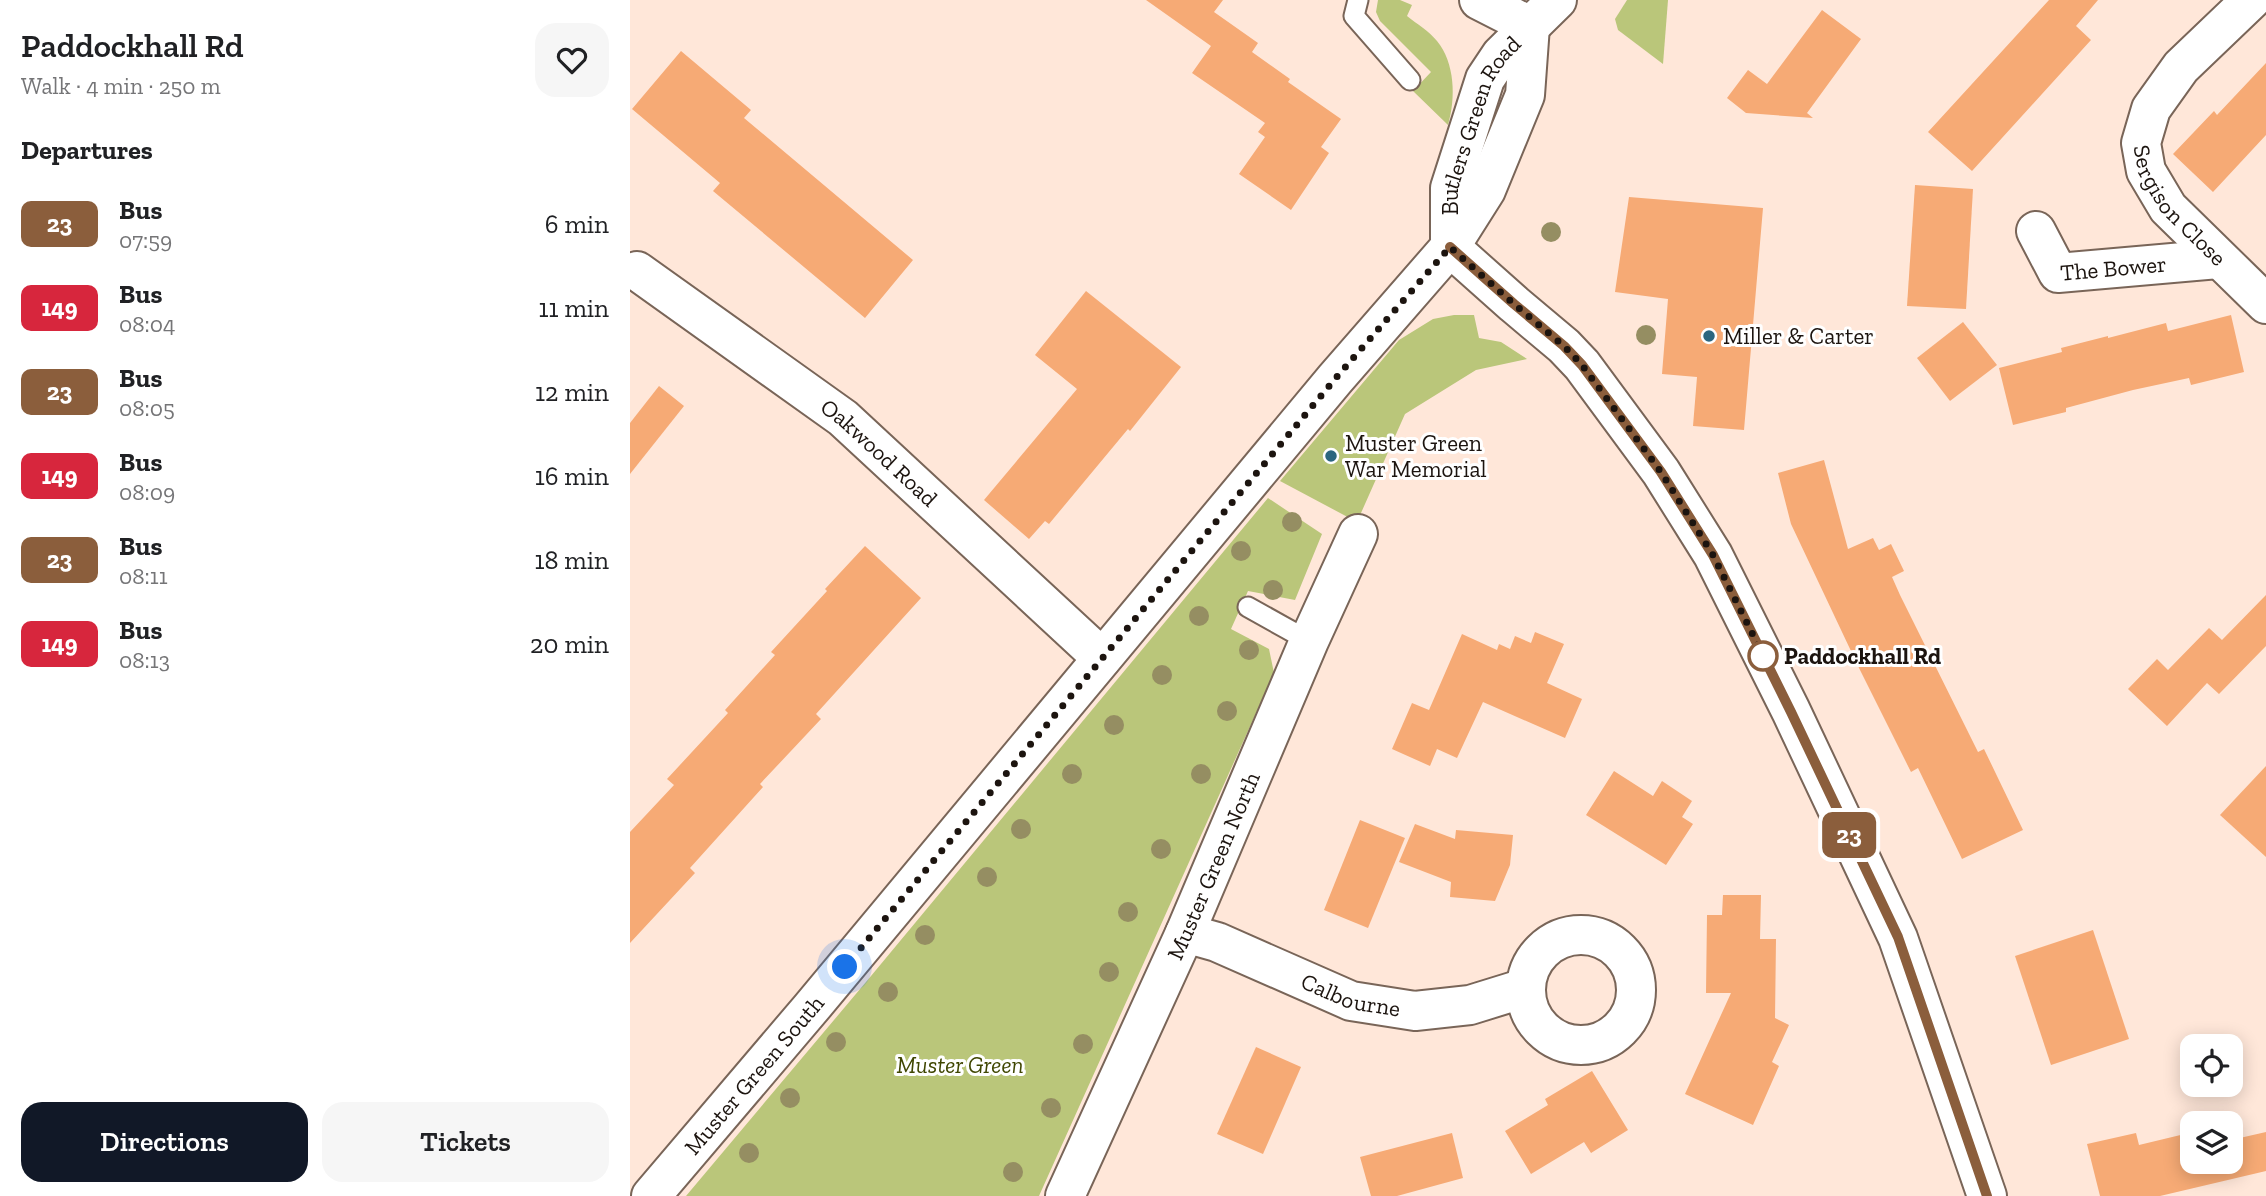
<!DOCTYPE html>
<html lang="en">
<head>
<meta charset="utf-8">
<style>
	:root { --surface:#fff; --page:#f6f6f6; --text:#202124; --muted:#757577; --accent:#111827 }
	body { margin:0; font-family:"Zilla Slab",serif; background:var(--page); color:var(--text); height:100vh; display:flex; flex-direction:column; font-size:26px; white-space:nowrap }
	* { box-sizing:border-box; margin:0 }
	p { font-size:23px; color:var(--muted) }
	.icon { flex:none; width:38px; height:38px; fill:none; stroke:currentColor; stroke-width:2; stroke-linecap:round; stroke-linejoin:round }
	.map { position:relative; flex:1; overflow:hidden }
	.details { display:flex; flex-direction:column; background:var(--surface); width:630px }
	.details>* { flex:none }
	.badge { padding:0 14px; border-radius:10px; font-size:24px; line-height:46px }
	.fabs { position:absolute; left:1550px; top:1034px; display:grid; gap:14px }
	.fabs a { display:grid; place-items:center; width:63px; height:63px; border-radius:14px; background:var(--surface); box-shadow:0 4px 18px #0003; font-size:35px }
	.you { position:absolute; width:35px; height:35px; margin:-18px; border:5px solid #fff; border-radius:50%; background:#1a73e8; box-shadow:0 0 0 10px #1a73e833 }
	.map>.badge { position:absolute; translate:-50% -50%; box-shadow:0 0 0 4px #fff }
	h2 { padding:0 21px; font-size:26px; line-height:63px }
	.round { display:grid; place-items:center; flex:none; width:74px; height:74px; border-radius:21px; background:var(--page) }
	.head { display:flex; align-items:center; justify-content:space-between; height:119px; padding:0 21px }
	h1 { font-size:33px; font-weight:600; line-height:52px }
	.action { display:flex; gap:14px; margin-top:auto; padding:14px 21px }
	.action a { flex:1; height:80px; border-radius:21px; background:var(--accent); color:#fff; font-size:28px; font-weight:600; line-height:80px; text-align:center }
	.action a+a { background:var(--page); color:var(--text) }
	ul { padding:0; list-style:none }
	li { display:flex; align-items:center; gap:21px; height:84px; padding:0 21px }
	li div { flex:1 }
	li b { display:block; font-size:26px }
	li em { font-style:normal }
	li .badge { min-width:77px; font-weight:700; text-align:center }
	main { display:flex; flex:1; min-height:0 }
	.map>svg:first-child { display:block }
	.green { fill:#bac67a }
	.building { fill:#f6aa75 }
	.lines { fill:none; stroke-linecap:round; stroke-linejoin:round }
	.lane-casing { stroke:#796558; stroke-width:23 }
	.street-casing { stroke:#796558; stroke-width:42 }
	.secondary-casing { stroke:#796558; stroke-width:42 }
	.lane { stroke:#fff; stroke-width:19 }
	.street { stroke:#fff; stroke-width:38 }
	.secondary { stroke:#fff; stroke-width:38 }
	.tree { fill:#958e62 }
	.line-casing { stroke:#fff; stroke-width:16 }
	.line { stroke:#8b5e3c; stroke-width:10 }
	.walk { stroke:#1c140f; stroke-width:7; stroke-dasharray:0 12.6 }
	.poi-dot { fill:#2c667f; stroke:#fff; stroke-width:2.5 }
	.stop-dot { fill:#fff; stroke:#8b5e3c; stroke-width:3.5 }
	.labels { text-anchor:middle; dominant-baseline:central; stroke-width:6; stroke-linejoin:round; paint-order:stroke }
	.street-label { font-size:23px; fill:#1c140f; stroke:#fff }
	.poi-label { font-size:23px; fill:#1c140f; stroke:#fff; text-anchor:start }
	.stop-label { font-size:23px; font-weight:bold; fill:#1c140f; stroke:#fff; text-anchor:start }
	.park-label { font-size:23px; font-style:italic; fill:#3f4601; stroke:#fff }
</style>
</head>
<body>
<main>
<section class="details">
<div class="head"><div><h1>Paddockhall Rd</h1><p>Walk · 4 min · 250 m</p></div><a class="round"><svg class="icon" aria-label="heart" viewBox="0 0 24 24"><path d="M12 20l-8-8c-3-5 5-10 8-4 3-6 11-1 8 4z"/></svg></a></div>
<h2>Departures</h2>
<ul>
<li><span class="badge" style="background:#8b5e3c;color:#fff">23</span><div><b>Bus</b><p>07:59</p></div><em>6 min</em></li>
<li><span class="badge" style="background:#d7263d;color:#fff">149</span><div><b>Bus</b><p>08:04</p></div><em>11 min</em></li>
<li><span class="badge" style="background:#8b5e3c;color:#fff">23</span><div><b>Bus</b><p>08:05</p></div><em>12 min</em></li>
<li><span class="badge" style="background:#d7263d;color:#fff">149</span><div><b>Bus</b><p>08:09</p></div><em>16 min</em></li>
<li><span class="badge" style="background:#8b5e3c;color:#fff">23</span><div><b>Bus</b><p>08:11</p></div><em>18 min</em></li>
<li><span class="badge" style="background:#d7263d;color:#fff">149</span><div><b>Bus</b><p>08:13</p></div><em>20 min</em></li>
</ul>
<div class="action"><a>Directions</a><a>Tickets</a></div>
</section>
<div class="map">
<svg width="1636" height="1196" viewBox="0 0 1636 1196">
	<rect width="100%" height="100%" fill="#ffe7d9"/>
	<!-- green -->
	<g class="green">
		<path d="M 748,0 L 770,0 L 782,5 L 777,16 C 787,24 799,31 807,41 C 825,63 826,98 818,125 L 783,91 L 801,72 L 750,21 L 746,12 Z"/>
		<path d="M 997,0 L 1038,0 L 1033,64 L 988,30 L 985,19 Z"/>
		<path d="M 824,315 L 844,315 L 849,338 L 871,342 L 897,359 L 846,370 L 775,414 L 727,522 L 650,481 L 769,340 L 803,319 Z"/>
		<path d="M 638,498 L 692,534 L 665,600 L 618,591 L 601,629 L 639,649 L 644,673 L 409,1196 L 56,1196 L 241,976 Z"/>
	</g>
	<!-- building -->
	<g class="building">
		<path d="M 516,0 L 593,0 L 584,12 L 628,43 L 622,52 L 660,79 L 658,82 L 711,119 L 691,147 L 699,153 L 661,210 L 609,174 L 635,137 L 628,132 L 635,123 L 562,73 L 581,46 Z"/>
		<path d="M 1419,0 L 1468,0 L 1446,26 L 1461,40 L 1342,171 L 1298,132 Z"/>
		<path d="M 1192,10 L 1231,39 L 1177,113 L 1183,118 L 1116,113 L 1097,98 L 1118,70 L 1137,84 Z"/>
		<path d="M 51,51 L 121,110 L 114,118 L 283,260 L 235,318 L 83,191 L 90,183 L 2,109 Z"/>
		<path d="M 1636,63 L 1636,135 L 1583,192 L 1543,154 L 1584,111 L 1587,115 Z"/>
		<path d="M 1285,185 L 1343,189 L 1336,309 L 1277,306 Z"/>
		<path d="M 999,197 L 1133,208 L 1114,430 L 1063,426 L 1067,377 L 1032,374 L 1038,299 L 985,292 Z"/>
		<path d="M 456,291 L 551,367 L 500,431 L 498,429 L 419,524 L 415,521 L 399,539 L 354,500 L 447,389 L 405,355 Z"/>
		<path d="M 1601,315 L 1614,372 L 1561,385 L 1559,378 L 1503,390 L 1436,408 L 1436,412 L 1383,425 L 1369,368 L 1432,352 L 1431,348 L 1478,336 L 1478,338 L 1536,323 L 1538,331 Z"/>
		<path d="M 1333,322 L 1367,365 L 1320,401 L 1287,358 Z"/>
		<path d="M 29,386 L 54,406 L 0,474 L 0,423 Z"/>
		<path d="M 1194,460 L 1218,549 L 1243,538 L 1249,550 L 1261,544 L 1274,571 L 1262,577 L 1270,595 L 1348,752 L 1354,749 L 1393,830 L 1332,859 L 1288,768 L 1281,772 L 1229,668 L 1161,524 L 1148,473 Z"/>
		<path d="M 235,546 L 291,598 L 186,714 L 191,719 L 130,784 L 133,787 L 60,868 L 65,873 L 0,943 L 0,832 L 44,785 L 37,779 L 98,713 L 95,710 L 145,655 L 141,652 L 197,591 L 195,589 Z"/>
		<path d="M 1636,595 L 1636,646 L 1589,694 L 1577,683 L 1537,726 L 1498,689 L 1527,659 L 1538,670 L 1579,628 L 1592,640 Z"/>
		<path d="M 905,632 L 934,644 L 917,683 L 952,699 L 935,738 L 853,702 L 827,758 L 807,749 L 800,766 L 762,749 L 782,703 L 799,710 L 832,634 L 867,650 L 869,644 L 880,649 L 885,636 L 901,643 Z"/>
		<path d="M 1636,766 L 1636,857 L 1590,815 Z"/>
		<path d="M 984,771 L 1023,796 L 1032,781 L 1062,801 L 1052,817 L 1063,824 L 1036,865 L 956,815 Z"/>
		<path d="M 730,820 L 775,838 L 738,928 L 694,910 Z"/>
		<path d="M 785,824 L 825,839 L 826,830 L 883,835 L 880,865 L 865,901 L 820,897 L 821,882 L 769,862 Z"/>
		<path d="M 1093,895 L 1131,895 L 1130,939 L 1146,939 L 1145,1018 L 1159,1025 L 1142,1062 L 1149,1066 L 1123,1125 L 1055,1094 L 1101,993 L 1076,993 L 1077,915 L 1092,915 Z"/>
		<path d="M 1463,930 L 1499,1039 L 1421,1065 L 1385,956 Z"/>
		<path d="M 626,1047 L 671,1067 L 633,1154 L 587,1134 Z"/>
		<path d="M 962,1071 L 998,1130 L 961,1153 L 954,1142 L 901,1174 L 875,1131 L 918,1105 L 915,1099 Z"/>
		<path d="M 1563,1132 L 1563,1162 L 1601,1162 L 1601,1140 L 1636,1132 L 1636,1171 L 1530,1196 L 1470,1196 L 1457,1144 L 1506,1133 L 1509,1145 Z"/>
		<path d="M 822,1133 L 833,1178 L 767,1196 L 741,1196 L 730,1157 Z"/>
	</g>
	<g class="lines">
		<!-- lane casing -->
		<g class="lane-casing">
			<g id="lane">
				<path d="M 728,0 L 724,16 L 780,80"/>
				<path d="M 618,607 L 679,641"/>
			</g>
		</g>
		<!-- street casing -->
		<g class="street-casing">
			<g id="street">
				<path d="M 849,0 L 900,26"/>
				<path id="s1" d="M 1621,0 L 1551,67 L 1521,109 L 1511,143 L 1516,171 L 1538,208 L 1636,304"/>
				<path id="s2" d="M 1406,231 L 1428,273 L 1588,259"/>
				<path id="s3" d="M 7,271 L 213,418 L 472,658"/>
				<path id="s4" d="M 555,933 L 587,942 L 721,1001 L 785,1011 L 840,1005 L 895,988"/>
				<circle cx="951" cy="990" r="55"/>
				<path id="s5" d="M 435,1196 L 555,933 L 679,641 L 728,534"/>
			</g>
		</g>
		<!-- secondary casing -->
		<g class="secondary-casing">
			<g id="secondary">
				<path d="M 820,247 L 884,304 L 934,346 L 952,365 L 1031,472 L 1083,555 L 1161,711 L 1268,938 L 1357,1196"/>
				<path id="s6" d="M 820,247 L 820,188 L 855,79 L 871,55 L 927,0"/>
				<path id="s7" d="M 21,1196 L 181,1008 L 705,379 L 820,247 L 856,190 L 895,95 L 900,26"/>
			</g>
		</g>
		<!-- lane -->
		<use href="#lane" class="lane"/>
		<!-- street -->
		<use href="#street" class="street"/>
		<!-- secondary -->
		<use href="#secondary" class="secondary"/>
	</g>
	<!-- trees -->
	<g class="tree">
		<circle cx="921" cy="232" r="10"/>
		<circle cx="1016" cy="335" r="10"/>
		<circle cx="662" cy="522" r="10"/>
		<circle cx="611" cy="551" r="10"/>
		<circle cx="643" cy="590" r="10"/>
		<circle cx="569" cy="616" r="10"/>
		<circle cx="619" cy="650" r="10"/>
		<circle cx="532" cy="675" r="10"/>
		<circle cx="597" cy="711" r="10"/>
		<circle cx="484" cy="725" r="10"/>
		<circle cx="442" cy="774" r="10"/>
		<circle cx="571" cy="774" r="10"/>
		<circle cx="391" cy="829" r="10"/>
		<circle cx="531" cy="849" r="10"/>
		<circle cx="357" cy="877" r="10"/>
		<circle cx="498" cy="912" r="10"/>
		<circle cx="295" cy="935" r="10"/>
		<circle cx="479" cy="972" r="10"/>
		<circle cx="258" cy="992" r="10"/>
		<circle cx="206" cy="1042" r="10"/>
		<circle cx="453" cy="1044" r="10"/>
		<circle cx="160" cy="1098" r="10"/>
		<circle cx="421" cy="1108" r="10"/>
		<circle cx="119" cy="1153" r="10"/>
		<circle cx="383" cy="1172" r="10"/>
	</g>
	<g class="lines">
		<!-- line casing -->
		<g class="line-casing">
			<path id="line" d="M 820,247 L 884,304 L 934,346 L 952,365 L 1031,472 L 1083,555 L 1161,712 L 1268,937 L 1357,1196"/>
		</g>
		<!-- line -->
		<use href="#line" class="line"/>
		<!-- walk -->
		<path class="walk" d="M 215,967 L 705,379 L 820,247 L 884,304 L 934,346 L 952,365 L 1031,472 L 1083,555 L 1138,665 L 1133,656"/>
	</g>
	<!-- markers -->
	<g class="poi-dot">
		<circle cx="1079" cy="336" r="7"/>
		<circle cx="701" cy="456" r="7"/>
	</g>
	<circle class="stop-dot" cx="1133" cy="656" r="14"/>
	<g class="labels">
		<!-- street labels -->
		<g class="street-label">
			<text stroke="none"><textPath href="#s6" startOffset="128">Butlers Green Road</textPath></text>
			<text stroke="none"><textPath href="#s1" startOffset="259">Sergison Close</textPath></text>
			<text stroke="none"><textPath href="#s2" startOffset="103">The Bower</textPath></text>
			<text stroke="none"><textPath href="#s3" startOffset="303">Oakwood Road</textPath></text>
			<text stroke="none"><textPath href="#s5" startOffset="362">Muster Green North</textPath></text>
			<text stroke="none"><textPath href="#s4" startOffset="178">Calbourne</textPath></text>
			<text stroke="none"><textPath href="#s7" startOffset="159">Muster Green South</textPath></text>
		</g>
		<!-- poi labels -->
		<g class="poi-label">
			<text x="1093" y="336">Miller &amp; Carter</text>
			<text x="715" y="443">Muster Green<tspan x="715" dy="26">War Memorial</tspan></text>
		</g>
		<!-- stop labels -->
		<g class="stop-label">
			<text x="1154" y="656">Paddockhall Rd</text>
		</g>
		<!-- park labels -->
		<g class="park-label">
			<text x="330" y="1065">Muster Green</text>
		</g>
	</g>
</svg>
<div class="fabs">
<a><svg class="icon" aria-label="locate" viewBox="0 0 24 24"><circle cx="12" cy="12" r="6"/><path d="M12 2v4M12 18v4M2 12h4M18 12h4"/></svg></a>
<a><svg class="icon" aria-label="layers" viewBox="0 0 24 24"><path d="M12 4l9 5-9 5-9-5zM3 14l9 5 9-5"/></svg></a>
</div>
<div class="you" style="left:215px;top:967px"></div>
<b class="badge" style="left:1219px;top:835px;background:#8b5e3c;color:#fff">23</b>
</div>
</main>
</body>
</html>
